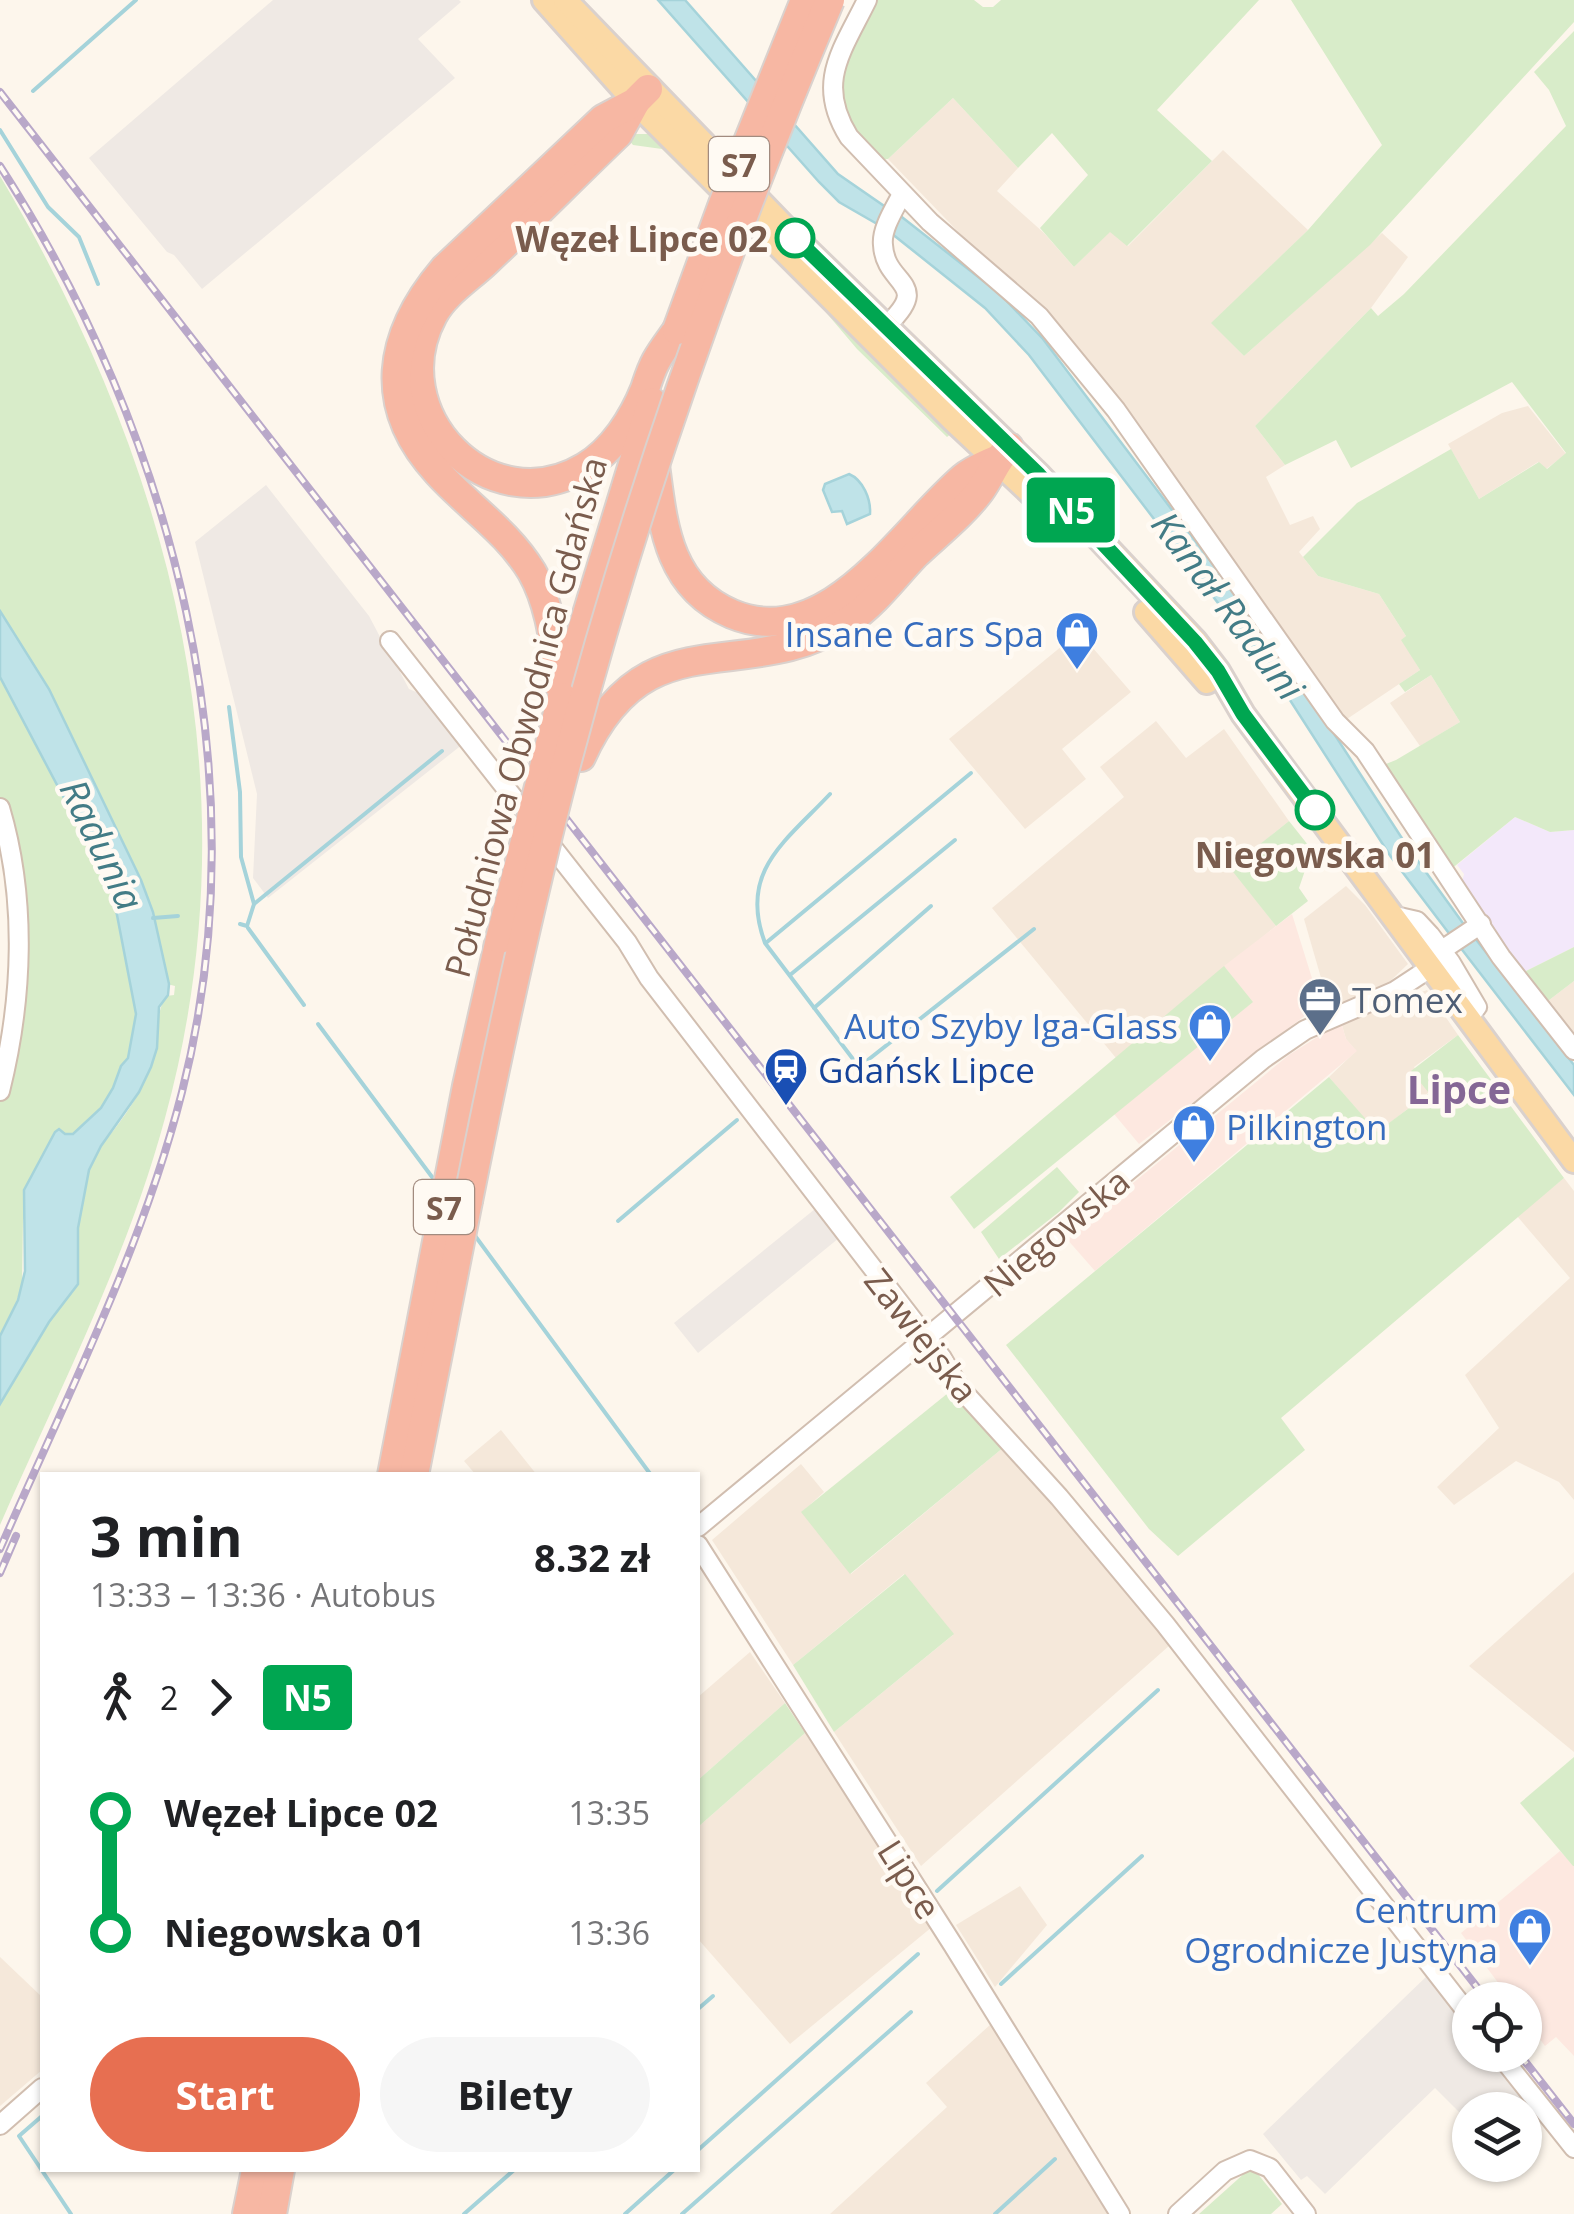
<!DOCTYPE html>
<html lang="pl">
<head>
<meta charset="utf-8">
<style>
	:root { --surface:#fff; --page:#f6f6f6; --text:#202124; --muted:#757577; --accent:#e76f51 }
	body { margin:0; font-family:"Open Sans",sans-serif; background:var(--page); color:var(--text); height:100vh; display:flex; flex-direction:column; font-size:38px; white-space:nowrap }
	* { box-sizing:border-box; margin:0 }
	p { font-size:32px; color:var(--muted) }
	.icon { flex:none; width:55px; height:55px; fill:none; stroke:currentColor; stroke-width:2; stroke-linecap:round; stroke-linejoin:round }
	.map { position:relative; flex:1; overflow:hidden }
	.details { position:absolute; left:40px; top:1472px; width:660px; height:700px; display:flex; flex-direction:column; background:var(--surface); border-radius:0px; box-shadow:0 2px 8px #0004 }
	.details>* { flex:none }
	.badge { padding:0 20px; border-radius:8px; font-size:35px; line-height:65px }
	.fabs { position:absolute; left:1452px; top:1982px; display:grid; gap:20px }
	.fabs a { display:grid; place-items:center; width:90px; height:90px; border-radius:50%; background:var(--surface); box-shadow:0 2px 8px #0004; font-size:50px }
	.map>.badge { position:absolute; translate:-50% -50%; box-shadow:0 0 0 5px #fff }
	.legs { display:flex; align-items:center; gap:15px; height:110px; padding:0 50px; font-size:32px }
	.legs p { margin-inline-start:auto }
	.overview { display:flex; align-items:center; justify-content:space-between; height:170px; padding:0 50px }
	h1 { font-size:55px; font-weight:700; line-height:75px }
	.cta { display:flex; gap:20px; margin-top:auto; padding:20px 50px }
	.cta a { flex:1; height:115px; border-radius:60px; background:var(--accent); color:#fff; font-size:40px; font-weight:700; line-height:115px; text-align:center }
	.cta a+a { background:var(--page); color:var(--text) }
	ul { padding:0 50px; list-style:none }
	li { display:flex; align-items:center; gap:35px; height:120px; font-size:38px }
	li i { display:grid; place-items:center; width:15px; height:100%; margin:0 12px; background:currentColor }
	li i::after { content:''; width:25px; height:25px; margin:-12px; border:8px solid; border-radius:50%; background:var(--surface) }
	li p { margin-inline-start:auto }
	li:first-child i { background:linear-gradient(#0000 50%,currentColor 0) }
	li:last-child i { background:linear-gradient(currentColor 50%,#0000 0) }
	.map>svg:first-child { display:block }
	.residential { fill:#f5e8da }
	.commercial { fill:#fde8e0 }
	.industrial { fill:#efe9e4 }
	.education { fill:#f3e8fa }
	.green { fill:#d8ecc9 }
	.water { fill:#bfe3e8; stroke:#a5d3da; stroke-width:2.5 }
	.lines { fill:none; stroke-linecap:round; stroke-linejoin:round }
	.stream { stroke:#a5d3da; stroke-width:4 }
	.minor-casing { stroke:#d1beb0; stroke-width:22 }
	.major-casing { stroke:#dad1cd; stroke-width:28 }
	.highway-casing { stroke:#dad1cd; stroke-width:32 }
	.minor { stroke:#fff; stroke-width:18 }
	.major { stroke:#fbd9a5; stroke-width:22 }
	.highway { stroke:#f7b7a3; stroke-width:28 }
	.rail-casing { stroke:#b9a8c9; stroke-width:8 }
	.rail { stroke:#fffaf3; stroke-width:4; stroke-dasharray:11; stroke-linecap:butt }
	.highway-bridge-casing { stroke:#dad1cd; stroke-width:32; stroke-linecap:butt }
	.highway-bridge { stroke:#f7b7a3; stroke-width:28 }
	.line-1-casing { stroke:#fff; stroke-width:22 }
	.line-1 { stroke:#00a651; stroke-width:15 }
	.stop-1-dot { fill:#fff; stroke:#00a651; stroke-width:5 }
	.labels { text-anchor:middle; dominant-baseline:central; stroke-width:9; stroke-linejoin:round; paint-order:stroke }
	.shield { fill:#fffaf3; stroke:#a28b7f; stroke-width:2.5 }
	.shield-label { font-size:32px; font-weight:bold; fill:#7a5c4d }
	.stop-label { font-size:35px; font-weight:bold; fill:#7a5c4d; stroke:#fffaf3; text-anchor:end }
	.shop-label { font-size:35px; fill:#366cbe; stroke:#fffaf3; text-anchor:end }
	.street-label { font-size:35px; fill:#7a5c4d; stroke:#fffaf3 }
	.service-label { font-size:35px; fill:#4e5e75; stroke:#fffaf3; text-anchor:start }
	.transit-label { font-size:35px; fill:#164399; stroke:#fffaf3; text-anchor:start }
	.water-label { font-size:38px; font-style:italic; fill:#437c86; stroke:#fffaf3 }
	.quarter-label { font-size:40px; font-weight:bold; fill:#846695; stroke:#fffaf3 }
</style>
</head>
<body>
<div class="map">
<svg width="1574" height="2214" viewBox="0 0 1574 2214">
	<rect width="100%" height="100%" fill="#fdf6ec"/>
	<!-- residential -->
	<g class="residential">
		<path d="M 953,98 L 1018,168 L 997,191 L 1044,233 L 1074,267 L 1110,231 L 1128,246 L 1223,150 L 1308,230 L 1212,323 L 1244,356 L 1382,233 L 1408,257 L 1371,308 L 1255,426 L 1285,465 L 1266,477 L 1290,525 L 1313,516 L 1320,529 L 1299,552 L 1318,576 L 1379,594 L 1406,636 L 1402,640 L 1420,670 L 1344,721 L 1293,650 L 998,273 L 888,159 Z"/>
		<path d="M 1528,406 L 1566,454 L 1546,469 L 1538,462 L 1479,499 L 1448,444 L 1502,413 Z"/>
		<path d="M 1079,632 L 1131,692 L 1062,749 L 1086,779 L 1025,829 L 949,739 Z"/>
		<path d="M 1431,675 L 1460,722 L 1420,746 L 1390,703 Z"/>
		<path d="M 1156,721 L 1186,758 L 1224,729 L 1289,821 L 1231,868 L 1276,926 L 1116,1058 L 992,908 L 1124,797 L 1100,767 Z"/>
		<path d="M 1346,886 L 1365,905 L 1408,964 L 1386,985 L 1330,1009 L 1304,919 Z"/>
		<path d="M 1574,981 L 1574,1040 L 1544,1004 Z"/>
		<path d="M 1427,990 L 1458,1035 L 1414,1067 L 1429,1092 L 1377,1133 L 1329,1077 L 1356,1051 L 1346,1039 L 1341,1022 Z"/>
		<path d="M 1564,1178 L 1574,1191 L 1574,1500 L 1559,1482 L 1516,1461 L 1454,1505 L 1437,1487 L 1499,1428 L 1465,1375 L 1570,1278 L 1517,1216 Z"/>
		<path d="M 501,1430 L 537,1475 L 476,1475 L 464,1461 Z"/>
		<path d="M 1004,1447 L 1089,1544 L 1170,1645 L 921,1866 L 834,1732 L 953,1635 L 904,1574 L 793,1665 L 712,1540 L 801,1464 L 824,1492 L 802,1512 L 851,1574 Z"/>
		<path d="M 1574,1572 L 1574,1752 L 1469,1666 Z"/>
		<path d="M 750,1652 L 785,1703 L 698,1780 L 698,1697 Z"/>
		<path d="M 805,1733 L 932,1927 L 790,2044 L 698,1939 L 698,1827 Z"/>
		<path d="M 1020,1886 L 1047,1925 L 995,1987 L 956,1925 Z"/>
		<path d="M 0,1957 L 42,1997 L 42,2070 L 0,2106 Z"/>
		<path d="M 991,2024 L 1109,2214 L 830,2214 L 947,2107 L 926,2083 Z"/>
	</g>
	<!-- commercial -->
	<g class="commercial">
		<path d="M 1292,914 L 1320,1004 L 1139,1144 L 1114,1114 L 1252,1002 L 1224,966 Z"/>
		<path d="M 1341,1022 L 1346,1039 L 1357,1051 L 1095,1271 L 1066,1238 L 1289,1055 Z"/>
		<path d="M 1560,1851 L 1574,1866 L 1574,2056 L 1556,2037 L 1545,2046 L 1525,2019 L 1525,2000 L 1511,2000 L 1461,1933 Z"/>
	</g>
	<!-- industrial -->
	<g class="industrial">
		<path d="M 273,0 L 459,0 L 461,2 L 418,39 L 455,78 L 202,289 L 174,255 L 167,252 L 89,158 Z"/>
		<path d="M 266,485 L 369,616 L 388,652 L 402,668 L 400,672 L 409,689 L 423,695 L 463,744 L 268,898 L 253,878 L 257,794 L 195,542 Z"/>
		<path d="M 815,1209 L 839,1238 L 698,1353 L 674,1323 Z"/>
		<path d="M 1429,1974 L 1470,2024 L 1470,2055 L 1491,2055 L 1527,2102 L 1515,2110 L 1470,2110 L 1470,2123 L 1435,2088 L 1325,2194 L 1307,2176 L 1301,2180 L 1263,2134 Z"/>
	</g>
	<!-- education -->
	<path class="education" d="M 1515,817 L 1550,832 L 1574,830 L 1574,947 L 1520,974 L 1502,941 L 1461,886 L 1464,874 L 1457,865 Z"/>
	<!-- green -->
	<g class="green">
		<path d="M 872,0 L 974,0 L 983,7 L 993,7 L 1001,0 L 1259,0 L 1157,110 L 1212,161 L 1127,246 L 1110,232 L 1074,267 L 1040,228 L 1088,175 L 1052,133 L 1018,168 L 953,98 L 888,159 L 879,160 C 820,90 839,77 872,0 Z"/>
		<path d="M 1291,0 L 1574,0 L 1574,22 L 1370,245 L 1244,356 L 1211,323 L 1308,230 L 1382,145 Z"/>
		<path d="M 1574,31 L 1574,830 L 1550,832 L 1515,817 L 1450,870 L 1381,766 L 1396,760 L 1460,722 L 1431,675 L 1405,692 L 1399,684 L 1420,670 L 1401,640 L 1406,636 L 1379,594 L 1318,576 L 1303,557 L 1357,503 L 1451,449 L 1479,499 L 1539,462 L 1547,469 L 1566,453 L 1512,382 L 1351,468 L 1336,440 L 1285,465 L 1255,426 L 1371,308 L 1378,316 L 1404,294 L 1566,126 L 1549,90 L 1534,72 Z"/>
		<path d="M 636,134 L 653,134 L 952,433 L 947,437 L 857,349 L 818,303 L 662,149 L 633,145 L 627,138 Z"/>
		<path d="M 0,176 C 172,466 256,786 165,1118 C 127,1259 58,1392 0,1525 L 0,1404 L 49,1322 L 79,1225 L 62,1190 C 96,1151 135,1113 152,1063 C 160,1041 154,1015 166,996 L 174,995 L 175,986 L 167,984 L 153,912 L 0,611 Z"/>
		<path d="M 0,677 L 80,826 L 103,856 L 135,929 L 136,1022 L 129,1070 L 23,1220 L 22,1286 L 0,1345 L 0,1102 L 8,1072 L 14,847 L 0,797 Z"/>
		<path d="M 1289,821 L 1312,850 L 1299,888 L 1308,901 L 1276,926 L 1230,868 Z"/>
		<path d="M 1574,947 L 1574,981 L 1544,1004 L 1533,991 L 1534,985 L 1520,974 Z"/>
		<path d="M 1224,966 L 1253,1002 L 974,1229 L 950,1197 Z"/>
		<path d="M 1458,1035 L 1564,1178 L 1281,1418 L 1305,1450 L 1178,1556 L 1149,1529 L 1006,1345 L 1329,1077 L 1377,1132 L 1429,1093 L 1411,1071 Z"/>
		<path d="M 1057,1167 L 1079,1192 L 1059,1212 L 999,1259 L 981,1232 Z"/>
		<path d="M 953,1389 L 1004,1447 L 850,1574 L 801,1512 Z"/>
		<path d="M 905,1574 L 954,1634 L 834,1732 L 793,1665 Z"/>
		<path d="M 785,1703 L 805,1733 L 698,1827 L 698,1780 Z"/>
		<path d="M 1574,1757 L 1574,1866 L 1573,1866 L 1520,1803 Z"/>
		<path d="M 1247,2171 L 1257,2173 L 1282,2204 L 1271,2214 L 1199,2214 Z"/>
	</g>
	<!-- water -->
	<g class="water">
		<path d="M 658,0 L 685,0 L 838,174 L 887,208 L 879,225 L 839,202 L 819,182 Z"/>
		<path d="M 898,214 L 1000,294 L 1043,339 L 1292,669 L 1407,846 L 1465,926 L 1451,936 L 1391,857 L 1279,683 L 1029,355 L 985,308 L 891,233 Z"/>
		<path d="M 849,474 C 863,480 871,499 870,514 L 847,524 L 842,511 L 832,512 L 823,490 L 825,484 Z"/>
		<path d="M 0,611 L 49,689 L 141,880 L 153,912 L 169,984 L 168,995 L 159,1007 L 157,1048 L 151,1067 L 139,1092 L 101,1146 L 89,1170 L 78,1228 L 78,1284 L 49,1322 L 0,1404 L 0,1336 L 18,1300 L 25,1271 L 24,1190 L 55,1132 L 59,1129 L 65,1134 L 73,1134 L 101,1108 L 113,1088 L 121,1066 L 128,1058 L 136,1014 L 112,889 L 0,677 Z"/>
		<path d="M 1474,937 L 1574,1065 L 1574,1095 L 1460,947 Z"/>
	</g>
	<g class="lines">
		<!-- stream -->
		<g class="stream">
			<path d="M 33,91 L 136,0"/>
			<path d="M 0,130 L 48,207 L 79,237 L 98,284"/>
			<path d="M 229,707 L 240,792 L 241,857 L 254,904"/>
			<path d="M 830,794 C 786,841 738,871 765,943 L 859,1067 L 1034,929"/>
			<path d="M 153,918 L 178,916"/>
			<path d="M 240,924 L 247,926 L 254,904 L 442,751"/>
			<path d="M 248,928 L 304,1005"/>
			<path d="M 767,942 L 971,773"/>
			<path d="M 790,975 L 955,840"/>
			<path d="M 814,1008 L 931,906"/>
			<path d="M 318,1024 L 438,1185"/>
			<path d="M 618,1221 L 737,1120"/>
			<path d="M 473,1233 L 651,1475"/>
			<path d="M 937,1891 L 1158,1690"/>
			<path d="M 1001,1984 L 1142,1856"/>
			<path d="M 698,2009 L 713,1996"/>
			<path d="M 42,2116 L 19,2136 L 71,2214"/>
			<path d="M 698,2150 L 918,1954"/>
			<path d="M 464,2214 L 514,2170"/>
			<path d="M 625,2214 L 674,2170"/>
			<path d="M 682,2214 L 911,2012"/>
			<path d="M 995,2214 L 1055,2159"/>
		</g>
		<!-- minor casing -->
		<g class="minor-casing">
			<g id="minor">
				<path d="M 867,0 C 842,51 815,83 849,137 L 930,222 L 1039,316 L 1116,410 L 1335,721 L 1365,751 L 1501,957 L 1574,1050"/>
				<path d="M 887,325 C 933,282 885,286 883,245 C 881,229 895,208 902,194"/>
				<path d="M 390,641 L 627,942 L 649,978 L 942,1358 L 959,1387 L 1059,1497 L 1165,1624 L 1470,2016"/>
				<path d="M 0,808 C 27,899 23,999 0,1091"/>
				<path d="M 1395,916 L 1417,921 L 1430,935 L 1451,963 L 1477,1007 L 1469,1017"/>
				<path d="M 1442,950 L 1481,924"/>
				<path d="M 698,1527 L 1263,1059 L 1305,1030 L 1395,991 L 1433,966"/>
				<path d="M 698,1545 L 953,1945 L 1120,2214"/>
				<path d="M 1500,2055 L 1574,2148"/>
				<path d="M 0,2125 L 42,2088"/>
				<path d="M 1178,2214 L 1225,2171 L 1250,2160 L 1270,2168 L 1306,2214"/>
			</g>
		</g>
		<!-- major casing -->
		<g class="major-casing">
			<g id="major">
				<path d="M 544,0 L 635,102 L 953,420 L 1070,530"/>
				<path d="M 565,0 L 792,235 L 1039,475 L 1195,641 L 1218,671 L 1243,714 L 1574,1161"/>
				<path d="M 1146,612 L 1207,682"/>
			</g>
		</g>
		<!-- highway casing -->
		<g class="highway-casing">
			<g id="highway">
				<path d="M 635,103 L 618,134 C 574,176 531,220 486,262 C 468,279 445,293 433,315 C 380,413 489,525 585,467 C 613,450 633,419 645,389 C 648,380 651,370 656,361 C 662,350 670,340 677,330"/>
				<path d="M 655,465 C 663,526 668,587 732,614 C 828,654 901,531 963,478 C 972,470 985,465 996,460"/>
				<path d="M 565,686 L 652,402"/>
				<path d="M 562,697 C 555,656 553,609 532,572 C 508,532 469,507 438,473 C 376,406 388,335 444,269 L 603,119 L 635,102 L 648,89"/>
				<path d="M 581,757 C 647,612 745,689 850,620 C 875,603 894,577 915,555 C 936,535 962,515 980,491 C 991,476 996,460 1009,447"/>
				<path d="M 392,1475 L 467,1086 L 500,939"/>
				<path d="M 414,1475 L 468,1201"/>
				<path d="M 247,2214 L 256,2170"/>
				<path d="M 272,2214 L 280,2170"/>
			</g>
		</g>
		<!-- minor -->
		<use href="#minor" class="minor"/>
		<!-- major -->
		<use href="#major" class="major"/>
		<!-- highway -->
		<use href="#highway" class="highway"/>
		<!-- rail casing -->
		<g class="rail-casing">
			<g id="rail">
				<path d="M 0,92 L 1487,2000"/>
				<path d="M 0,166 C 174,436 262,777 182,1092 C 142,1250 65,1400 0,1549"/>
				<path d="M 0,1573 L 16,1536"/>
				<path d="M 1520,2055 L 1574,2124"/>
			</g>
		</g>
		<!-- rail -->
		<use href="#rail" class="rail"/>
		<!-- highway-bridge casing -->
		<g class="highway-bridge-casing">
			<g id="highway-bridge">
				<path d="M 677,330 L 723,204 L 805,0"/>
				<path d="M 500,939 L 562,697"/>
				<path d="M 468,1201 C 495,1065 524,929 558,795 C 628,523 721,258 830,0"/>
			</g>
		</g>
		<!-- highway-bridge -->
		<use href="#highway-bridge" class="highway-bridge"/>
	</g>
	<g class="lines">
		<!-- line-1 casing -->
		<g class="line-1-casing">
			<path id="line-1" d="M 795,238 L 1039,475 L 1195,642 L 1218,671 L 1243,714 L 1315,810"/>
		</g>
		<!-- line-1 -->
		<use href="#line-1" class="line-1"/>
	</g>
	<!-- icons -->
	<defs>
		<g id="shop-pin" transform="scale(2.25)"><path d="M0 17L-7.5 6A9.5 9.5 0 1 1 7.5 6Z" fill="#3f7fe0" stroke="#fffaf3"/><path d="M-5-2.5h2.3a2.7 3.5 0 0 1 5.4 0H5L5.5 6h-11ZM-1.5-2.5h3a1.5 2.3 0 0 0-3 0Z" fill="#fff"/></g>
		<g id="office-pin" transform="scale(2.25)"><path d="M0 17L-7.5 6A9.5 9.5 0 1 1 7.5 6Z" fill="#5c6f8a" stroke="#fffaf3"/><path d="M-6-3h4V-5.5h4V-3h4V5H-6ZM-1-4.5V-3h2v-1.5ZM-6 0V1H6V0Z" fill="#fff"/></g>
		<g id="station-pin" transform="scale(2.25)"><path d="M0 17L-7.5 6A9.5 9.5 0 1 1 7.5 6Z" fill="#1a4fb4" stroke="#fffaf3"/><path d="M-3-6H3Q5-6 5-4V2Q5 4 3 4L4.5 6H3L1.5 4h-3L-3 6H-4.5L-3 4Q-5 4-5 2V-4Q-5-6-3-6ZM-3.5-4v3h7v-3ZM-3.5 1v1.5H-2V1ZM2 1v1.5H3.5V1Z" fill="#fff"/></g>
	</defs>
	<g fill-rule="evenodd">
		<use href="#shop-pin" x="1077" y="633"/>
		<use href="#office-pin" x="1320" y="999"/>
		<use href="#shop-pin" x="1210" y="1025"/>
		<use href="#station-pin" x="786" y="1069"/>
		<use href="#shop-pin" x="1194" y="1126"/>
		<use href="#shop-pin" x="1530" y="1929"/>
	</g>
	<!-- markers -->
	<g class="stop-1-dot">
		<circle cx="795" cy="238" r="18"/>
		<circle cx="1315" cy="810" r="18"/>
	</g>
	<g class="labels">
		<!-- shield labels -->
		<g class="shield">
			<rect x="709" y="137" width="60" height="54" rx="8"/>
			<rect x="414" y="1180" width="60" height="54" rx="8"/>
		</g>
		<g class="shield-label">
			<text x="739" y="164">S7</text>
			<text x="444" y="1207">S7</text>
		</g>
		<!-- stop labels -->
		<g class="stop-label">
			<text x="768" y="238">Węzeł Lipce 02</text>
			<text x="1315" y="854" text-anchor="middle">Niegowska 01</text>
		</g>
		<!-- shop labels -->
		<g class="shop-label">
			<text x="1044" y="633">Insane Cars Spa</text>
			<text x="1178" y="1025">Auto Szyby Iga-Glass</text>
			<text x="1226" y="1126" text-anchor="start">Pilkington</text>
			<text x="1498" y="1909">Centrum<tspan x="1498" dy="40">Ogrodnicze Justyna</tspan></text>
		</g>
		<!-- street labels -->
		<g class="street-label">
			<text transform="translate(525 717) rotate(-75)">Południowa Obwodnica Gdańska</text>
			<text transform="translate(1056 1232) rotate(-40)">Niegowska</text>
			<text transform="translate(922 1335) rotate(52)">Zawiejska</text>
			<text transform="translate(910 1879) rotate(58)">Lipce</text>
		</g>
		<!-- service labels -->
		<g class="service-label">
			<text x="1352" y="999">Tomex</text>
		</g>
		<!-- transit labels -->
		<g class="transit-label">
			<text x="818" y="1069">Gdańsk Lipce</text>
		</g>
		<!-- water labels -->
		<g class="water-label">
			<text transform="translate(1229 605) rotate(53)">Kanał Raduni</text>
			<text transform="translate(103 844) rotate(64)">Radunia</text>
		</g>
		<!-- quarter labels -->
		<g class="quarter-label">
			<text x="1459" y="1088">Lipce</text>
		</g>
	</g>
</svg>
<div class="fabs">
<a><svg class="icon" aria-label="locate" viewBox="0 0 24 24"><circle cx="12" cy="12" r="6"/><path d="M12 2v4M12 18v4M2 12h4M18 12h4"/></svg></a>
<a><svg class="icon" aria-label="layers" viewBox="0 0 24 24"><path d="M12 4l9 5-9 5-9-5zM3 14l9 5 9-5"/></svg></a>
</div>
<b class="badge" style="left:1071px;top:510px;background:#00a651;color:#fff">N5</b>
<section class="details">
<div class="overview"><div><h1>3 min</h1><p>13:33 – 13:36 · Autobus</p></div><b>8.32 zł</b></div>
<div class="legs"><svg class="icon" aria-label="walk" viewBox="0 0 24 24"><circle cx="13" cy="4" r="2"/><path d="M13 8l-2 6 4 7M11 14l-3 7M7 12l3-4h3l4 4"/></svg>2<svg class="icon" aria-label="forward" viewBox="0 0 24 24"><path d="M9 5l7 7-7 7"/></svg><b class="badge" style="background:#00a651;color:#fff">N5</b></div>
<ul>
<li><i style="color:#00a651"></i><b>Węzeł Lipce 02</b><p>13:35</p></li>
<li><i style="color:#00a651"></i><b>Niegowska 01</b><p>13:36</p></li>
</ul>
<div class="cta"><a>Start</a><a>Bilety</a></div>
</section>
</div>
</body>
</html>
